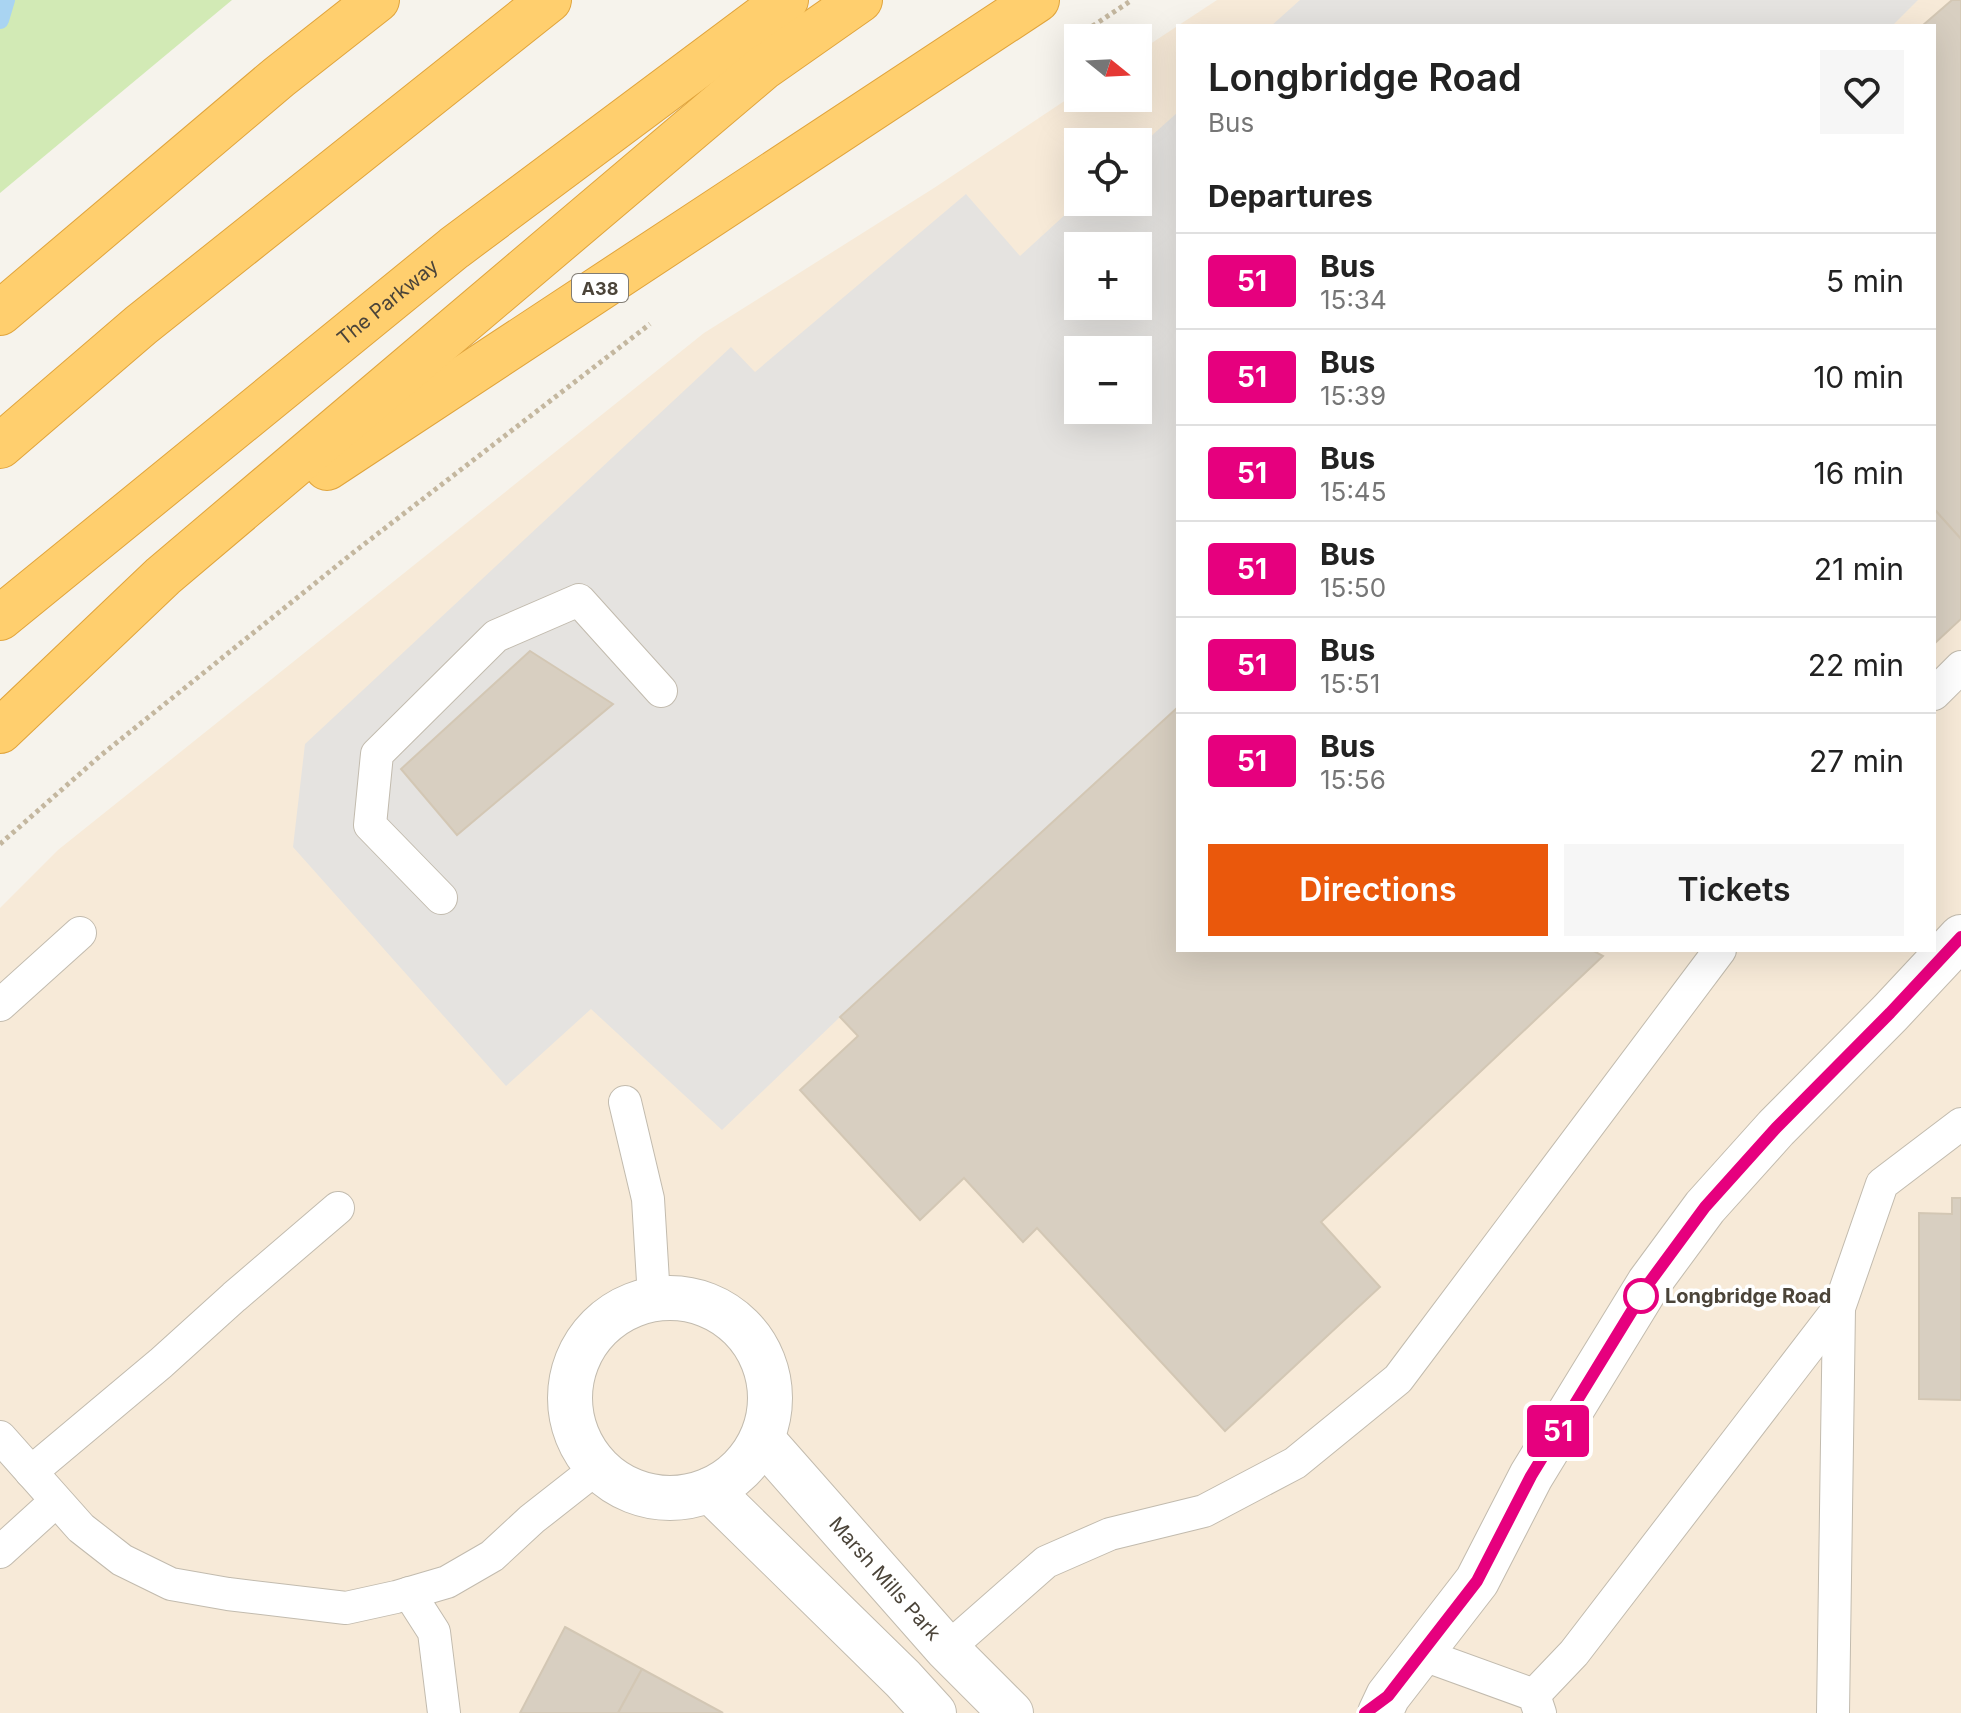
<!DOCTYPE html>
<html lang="en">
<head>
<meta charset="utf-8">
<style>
	:root { --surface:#fff; --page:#f6f6f6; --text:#222; --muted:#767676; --line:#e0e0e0; --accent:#ea580c }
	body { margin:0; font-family:Inter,sans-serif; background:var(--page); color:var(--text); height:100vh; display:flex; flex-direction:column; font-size:30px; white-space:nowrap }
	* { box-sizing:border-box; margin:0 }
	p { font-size:26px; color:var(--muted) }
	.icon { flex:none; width:44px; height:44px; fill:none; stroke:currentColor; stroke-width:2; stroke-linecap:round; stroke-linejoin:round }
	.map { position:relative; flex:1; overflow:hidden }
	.details { position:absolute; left:1176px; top:24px; width:760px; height:928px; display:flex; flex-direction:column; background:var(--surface); border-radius:0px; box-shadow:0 8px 32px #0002 }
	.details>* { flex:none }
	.badge { padding:0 16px; border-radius:6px; font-size:28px; line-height:52px }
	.needle { width:52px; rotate:108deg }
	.tools { position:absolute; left:1064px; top:24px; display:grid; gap:16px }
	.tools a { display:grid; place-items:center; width:88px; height:88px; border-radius:0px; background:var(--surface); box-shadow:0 8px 32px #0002; font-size:40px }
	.map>.badge { position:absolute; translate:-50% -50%; box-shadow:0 0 0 4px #fff }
	h2 { padding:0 32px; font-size:30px; line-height:72px }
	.round { display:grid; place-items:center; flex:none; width:84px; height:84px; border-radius:0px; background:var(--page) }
	.head { display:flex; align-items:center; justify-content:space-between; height:136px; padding:0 32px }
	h1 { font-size:38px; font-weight:600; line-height:60px }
	.button { display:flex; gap:16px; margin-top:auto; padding:16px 32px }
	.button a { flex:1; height:92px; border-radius:0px; background:var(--accent); color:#fff; font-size:32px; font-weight:600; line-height:92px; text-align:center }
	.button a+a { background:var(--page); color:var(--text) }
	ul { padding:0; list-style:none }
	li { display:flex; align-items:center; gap:24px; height:96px; padding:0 32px; border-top:2px solid var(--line) }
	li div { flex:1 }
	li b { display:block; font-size:30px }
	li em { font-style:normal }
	li .badge { min-width:88px; font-weight:700; text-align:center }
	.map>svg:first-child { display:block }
	.commercial { fill:#f7ead8; fill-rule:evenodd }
	.green { fill:#d2eab5 }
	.parking { fill:#e5e3e0; fill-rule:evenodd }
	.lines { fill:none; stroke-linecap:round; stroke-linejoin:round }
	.stream { stroke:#a9d4f2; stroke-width:18 }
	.building { fill:#d8cfc1; stroke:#d3c7b4; stroke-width:2 }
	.lane-casing { stroke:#c2bbae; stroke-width:34 }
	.street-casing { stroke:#c2bbae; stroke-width:46 }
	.highway-casing { stroke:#e0a43c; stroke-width:46 }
	.path { stroke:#c4b79f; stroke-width:5; stroke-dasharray:4 4; stroke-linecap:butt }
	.lane { stroke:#fff; stroke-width:32 }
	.street { stroke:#fff; stroke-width:44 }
	.highway { stroke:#ffcf6e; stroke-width:44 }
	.line-casing { stroke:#fff; stroke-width:18 }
	.line { stroke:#e6007e; stroke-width:12 }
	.stop-dot { fill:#fff; stroke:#e6007e; stroke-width:4 }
	.labels { text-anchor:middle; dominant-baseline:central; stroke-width:7; stroke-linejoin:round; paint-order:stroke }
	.shield { fill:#fff; stroke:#817c74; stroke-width:2 }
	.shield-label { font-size:18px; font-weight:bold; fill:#4b4439 }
	.street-label { font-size:20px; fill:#4b4439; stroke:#fff }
	.stop-label { font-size:20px; font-weight:bold; fill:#4b4439; stroke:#fff; text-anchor:start }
</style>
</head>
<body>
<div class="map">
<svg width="1961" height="1713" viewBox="0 0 1961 1713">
	<rect width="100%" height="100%" fill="#f6f3ec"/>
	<!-- commercial -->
	<path class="commercial" d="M 1217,0 L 1961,0 L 1961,1713 L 0,1713 L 0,908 L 58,850 L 704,333 L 934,188 L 1078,92 L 1078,98 L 1138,98 L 1138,52 ZM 1178,26 L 1934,26 L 1934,950 L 1178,950 ZM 1078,142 L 1138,142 L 1138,202 L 1078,202 ZM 1078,246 L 1138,246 L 1138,306 L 1078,306 ZM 1078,350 L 1138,350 L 1138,410 L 1078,410 Z"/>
	<!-- green -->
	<path class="green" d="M 0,0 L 232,0 L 0,193 Z"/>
	<!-- parking -->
	<g class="parking">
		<path d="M 1300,0 L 1918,0 L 1892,26 L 1271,26 Z"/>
		<path d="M 1178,112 L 1178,707 L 840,1017 L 722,1130 L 591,1009 L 506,1086 L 293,847 L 305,744 L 731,347 L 755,372 L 966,194 L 1020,256 L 1079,202 L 1138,202 L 1138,148 ZM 1078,246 L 1138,246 L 1138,306 L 1078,306 ZM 1078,350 L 1138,350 L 1138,410 L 1078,410 Z"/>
	</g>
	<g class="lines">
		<!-- stream -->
		<path class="stream" d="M 0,20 L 6,0"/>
	</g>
	<!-- building -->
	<g class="building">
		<path d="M 1952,0 L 1961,0 L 1961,539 L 1934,509 L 1934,26 L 1922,26 Z"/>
		<path d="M 1934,509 L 1961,539 L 1961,619 L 1934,644 Z"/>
		<path d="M 530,651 L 613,704 L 457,835 L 401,769 Z"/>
		<path d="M 1178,707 L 1178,950 L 1592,950 L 1603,956 L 1321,1222 L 1380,1287 L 1225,1431 L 1037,1228 L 1023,1242 L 964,1178 L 920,1220 L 800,1090 L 858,1036 L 840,1017 Z"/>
		<path d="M 1952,1198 L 1961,1198 L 1961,1400 L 1919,1399 L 1919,1213 L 1952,1214 Z"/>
		<path d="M 565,1627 L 642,1669 L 618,1713 L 520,1713 Z"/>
		<path d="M 642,1669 L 723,1713 L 618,1713 Z"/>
	</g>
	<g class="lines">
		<!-- lane casing -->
		<g class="lane-casing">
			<g id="lane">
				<path d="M 1934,694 L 1961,667"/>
				<path d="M 441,898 L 370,825 L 377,754 L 496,636 L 579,600 L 661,691"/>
				<path d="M 0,1005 L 80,933"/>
				<path d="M 625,1102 L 648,1199 L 654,1298"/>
				<path d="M 0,1437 L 81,1528 L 122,1560 L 171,1584 L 228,1594 L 346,1608 L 396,1597 L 447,1582 L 492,1556 L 532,1519 L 597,1468"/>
				<path d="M 31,1472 L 161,1363 L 234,1297 L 338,1208"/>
				<path d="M 0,1552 L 56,1501"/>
				<path d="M 409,1593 L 434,1632 L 444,1713"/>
				<path d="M 947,1649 L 1046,1562 L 1110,1534 L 1204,1511 L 1295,1463 L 1398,1379 L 1720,950"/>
				<path d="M 1421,1654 L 1534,1695 L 1540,1713"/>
				<path d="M 1534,1695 L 1574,1653 L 1839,1308 L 1882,1184 L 1961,1124"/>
				<path d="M 1833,1713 L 1839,1308"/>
			</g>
		</g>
		<!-- street casing -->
		<g class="street-casing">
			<g id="street">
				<circle cx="670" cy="1398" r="100"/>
				<path id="s1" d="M 762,1439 L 947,1649 L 1011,1713"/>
				<path d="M 710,1490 L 903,1679 L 934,1713"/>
				<path d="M 1380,1713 L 1388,1696 L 1477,1581 L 1531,1476 L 1581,1394 L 1649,1283 L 1705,1207 L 1776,1128 L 1890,1013 L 1961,937"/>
			</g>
		</g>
		<!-- highway casing -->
		<g class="highway-casing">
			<g id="highway">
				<path d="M 0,313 L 279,77 L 377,0"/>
				<path d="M 0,446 L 141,325 L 549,0"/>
				<path d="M 327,468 L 1037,0"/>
				<path id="s2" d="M 0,618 L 454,248 L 786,0"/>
				<path d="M 0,731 L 163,576 L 763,68 L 860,0"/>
			</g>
		</g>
		<!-- path -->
		<g class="path">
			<path d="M 1079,35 L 1132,0"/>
			<path d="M 0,844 L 100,756 L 354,552 L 650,324"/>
		</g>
		<!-- lane -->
		<use href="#lane" class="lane"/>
		<!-- street -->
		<use href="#street" class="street"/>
		<!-- highway -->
		<use href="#highway" class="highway"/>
	</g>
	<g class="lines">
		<!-- line casing -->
		<g class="line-casing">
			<path id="line" d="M 1365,1713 L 1388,1696 L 1477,1581 L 1531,1476 L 1581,1394 L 1649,1283 L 1705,1207 L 1776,1128 L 1890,1013 L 1961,937"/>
		</g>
		<!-- line -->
		<use href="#line" class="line"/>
	</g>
	<!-- markers -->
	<circle class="stop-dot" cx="1641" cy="1296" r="16"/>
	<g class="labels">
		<!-- shield labels -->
		<rect class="shield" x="572" y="274" width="56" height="28" rx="6"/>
		<g class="shield-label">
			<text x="600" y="288">A38</text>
		</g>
		<!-- street labels -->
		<g class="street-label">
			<text stroke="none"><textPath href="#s2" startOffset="500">The Parkway</textPath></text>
			<text stroke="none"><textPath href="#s1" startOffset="186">Marsh Mills Park</textPath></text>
		</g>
		<!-- stop labels -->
		<g class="stop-label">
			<text x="1665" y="1296">Longbridge Road</text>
		</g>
	</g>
</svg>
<div class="tools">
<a><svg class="needle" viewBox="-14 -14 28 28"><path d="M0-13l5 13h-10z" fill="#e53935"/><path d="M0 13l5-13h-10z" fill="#767676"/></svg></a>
<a><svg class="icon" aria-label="locate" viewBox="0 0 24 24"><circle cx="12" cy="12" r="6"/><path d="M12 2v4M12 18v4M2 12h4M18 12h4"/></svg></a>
<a>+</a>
<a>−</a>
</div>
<b class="badge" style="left:1558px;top:1431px;background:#e6007e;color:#fff">51</b>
<section class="details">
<div class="head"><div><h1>Longbridge Road</h1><p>Bus</p></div><a class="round"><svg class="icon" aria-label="heart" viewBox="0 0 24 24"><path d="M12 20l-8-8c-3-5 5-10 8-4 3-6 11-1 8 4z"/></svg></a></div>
<h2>Departures</h2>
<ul>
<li><span class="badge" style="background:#e6007e;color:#fff">51</span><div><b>Bus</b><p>15:34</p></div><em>5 min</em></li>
<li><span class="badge" style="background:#e6007e;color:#fff">51</span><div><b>Bus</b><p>15:39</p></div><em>10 min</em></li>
<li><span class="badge" style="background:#e6007e;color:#fff">51</span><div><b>Bus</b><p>15:45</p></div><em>16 min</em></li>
<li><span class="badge" style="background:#e6007e;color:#fff">51</span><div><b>Bus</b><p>15:50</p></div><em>21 min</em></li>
<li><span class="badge" style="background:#e6007e;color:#fff">51</span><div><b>Bus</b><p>15:51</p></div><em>22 min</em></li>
<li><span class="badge" style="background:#e6007e;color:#fff">51</span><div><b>Bus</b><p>15:56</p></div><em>27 min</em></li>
</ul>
<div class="button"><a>Directions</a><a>Tickets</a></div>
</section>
</div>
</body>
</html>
